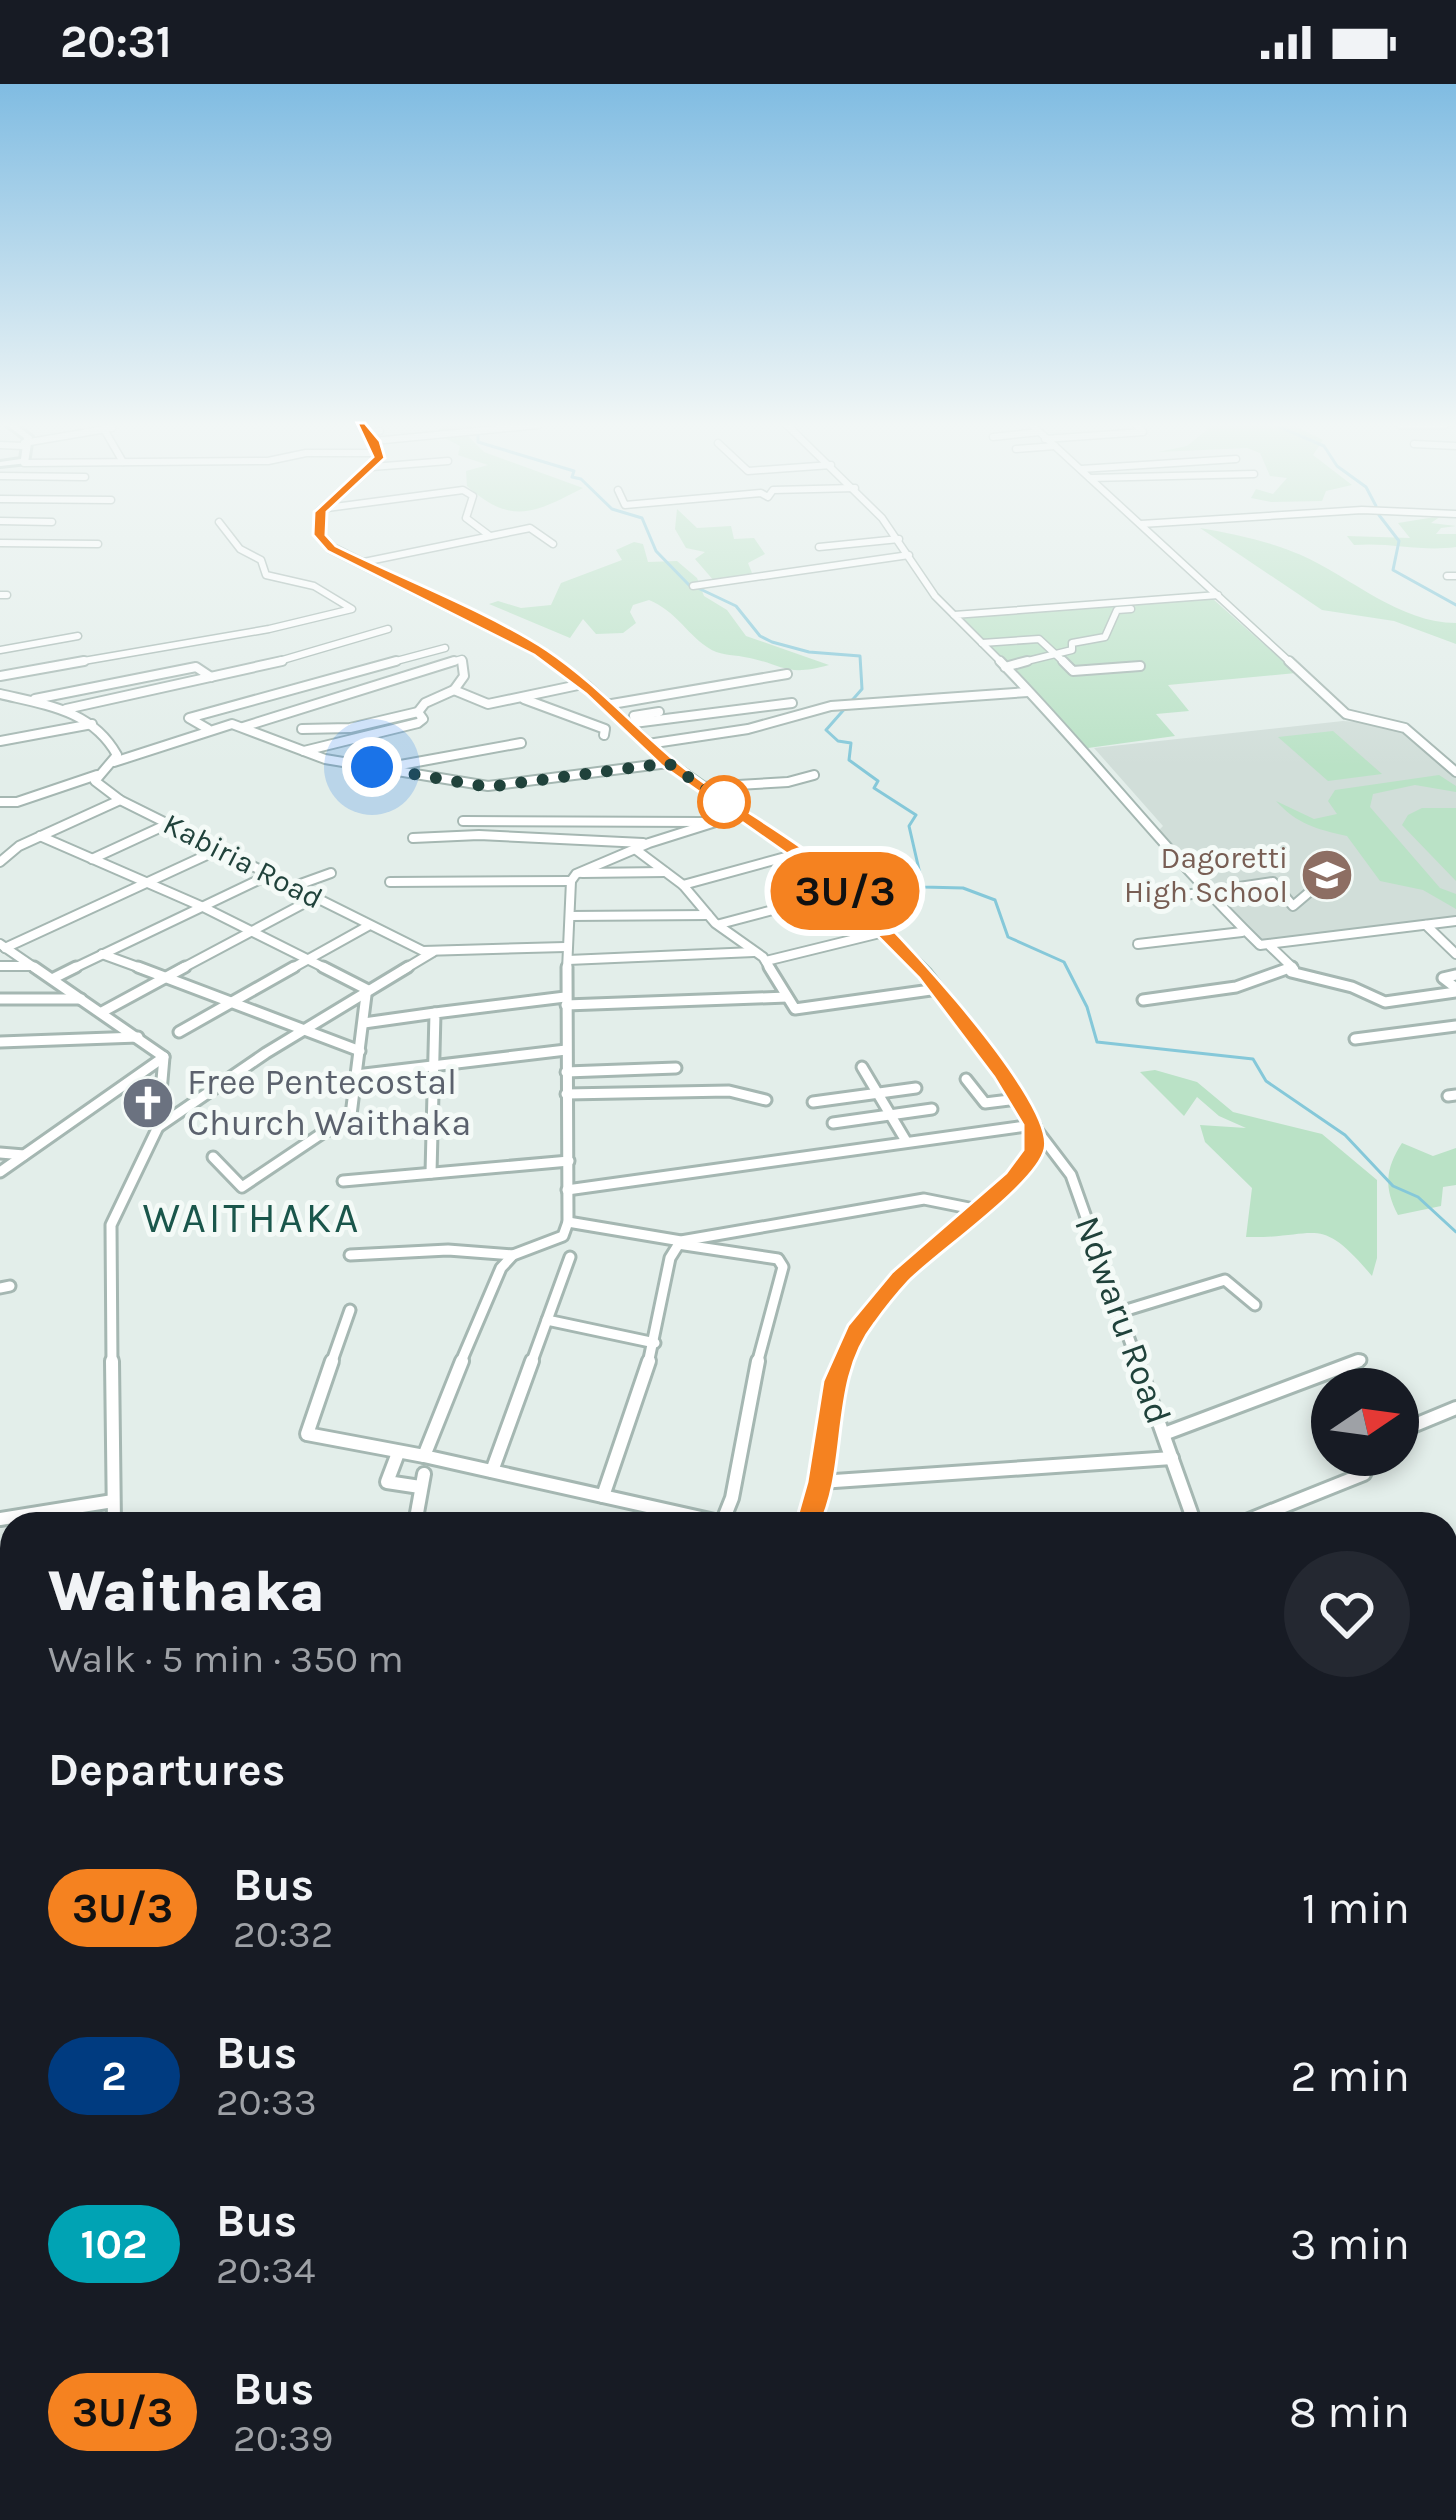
<!DOCTYPE html>
<html lang="en">
<head>
<meta charset="utf-8">
<style>
	:root { --surface:#171b24; --page:#242831; --text:#f1f3f6; --muted:#9ea1a6 }
	body { margin:0; font-family:Karla,sans-serif; background:var(--page); color:var(--text); height:100vh; display:flex; flex-direction:column; font-size:45px; white-space:nowrap }
	* { box-sizing:border-box; margin:0 }
	p { font-size:39px; color:var(--muted) }
	.icon { flex:none; width:66px; height:66px; fill:none; stroke:currentColor; stroke-width:2; stroke-linecap:round; stroke-linejoin:round }
	.map { position:relative; flex:1; overflow:hidden }
	.side { position:absolute; left:0px; top:1428px; width:1458px; height:1008px; display:flex; flex-direction:column; background:var(--surface); border-radius:36px 36px 0 0; box-shadow:0 6px 18px #0003 }
	.side>* { flex:none }
	.badge { padding:0 24px; border-radius:39px; font-size:42px; line-height:78px }
	.needle { width:78px; rotate:77deg }
	.buttons { position:absolute; left:1311px; top:1284px; display:grid; gap:24px }
	.buttons a { display:grid; place-items:center; width:108px; height:108px; border-radius:50%; background:var(--surface); box-shadow:0 6px 18px #0003; font-size:60px }
	.you { position:absolute; width:60px; height:60px; margin:-30px; border:9px solid #fff; border-radius:50%; background:#1a73e8; box-shadow:0 0 0 18px #1a73e833 }
	.map>.badge { position:absolute; translate:-50% -50%; box-shadow:0 0 0 6px #fff }
	h2 { padding:0 48px; font-size:45px; line-height:108px }
	.round { display:grid; place-items:center; flex:none; width:126px; height:126px; border-radius:63px; background:var(--page) }
	.headline { display:flex; align-items:center; justify-content:space-between; height:204px; padding:0 48px }
	h1 { font-size:57px; font-weight:800; line-height:90px }
	ul { padding:0; list-style:none }
	li { display:flex; align-items:center; gap:36px; height:168px; padding:0 48px }
	li div { flex:1 }
	li b { display:block; font-size:45px }
	li em { font-style:normal }
	li .badge { min-width:132px; font-weight:700; text-align:center }
	.status { display:flex; justify-content:space-between; align-items:center; height:84px; padding:0 60px; background:var(--surface); direction:ltr }
	.status svg { height:33px; fill:currentColor }
	.map>svg:first-child { display:block }
	.built { fill:#d1ded9 }
	.green { fill:#bae2c6 }
	.lines { fill:none; stroke-linecap:round; stroke-linejoin:round }
	.stream { stroke:#85c8d9; stroke-width:3 }
	.minor-far4-casing { stroke:#a5b7b2; stroke-width:9 }
	.minor-far3-casing { stroke:#a5b7b2; stroke-width:12 }
	.minor-far2-casing { stroke:#a5b7b2; stroke-width:15 }
	.minor-far1-casing { stroke:#a5b7b2; stroke-width:18 }
	.minor-casing { stroke:#a5b7b2; stroke-width:22 }
	.secondary-casing { stroke:#a0bbb3; stroke-width:6 }
	.minor-far4 { stroke:#fff; stroke-width:6 }
	.minor-far3 { stroke:#fff; stroke-width:8 }
	.minor-far2 { stroke:#fff; stroke-width:9 }
	.minor-far1 { stroke:#fff; stroke-width:12 }
	.minor { stroke:#fff; stroke-width:16 }
	.secondary { fill:#fff; fill-rule:evenodd }
	.line { fill:#f58220; stroke:#fff; stroke-width:3 }
	.walk { stroke:#20423b; stroke-width:12; stroke-dasharray:0 21.6 }
	.stop-dot { fill:#fff; stroke:#f58220; stroke-width:6 }
	.labels { text-anchor:middle; dominant-baseline:central; stroke-width:10; stroke-linejoin:round; paint-order:stroke }
	.far-education-label { font-size:30px; fill:#785e54; stroke:#f4faf7; text-anchor:end }
	.far-street-label { font-size:30px; fill:#20423b; stroke:#f4faf7 }
	.worship-label { font-size:36px; fill:#5b616d; stroke:#f4faf7; text-anchor:start }
	.street-label { font-size:36px; fill:#20423b; stroke:#f4faf7 }
	.quarter-label { font-size:42px; letter-spacing:3px; fill:#1a564b; stroke:#f4faf7 }
</style>
</head>
<body>
<div class="status"><b>20:31</b><svg viewBox="0 0 49 12"><path d="M0 12V9h3v3zM5 12V6h3v6zM10 12V3h3v9zM15 12V0h3v12zM26 1h20v11H26zM47 4h2v5h-2z"/></svg></div>
<div class="map">
<svg width="1456" height="2436" viewBox="0 0 1456 2436">
	<rect width="100%" height="100%" fill="#e3eeea"/>
	<!-- built -->
	<path class="built" d="M 1343,637 L 1392,640 L 1456,693 L 1456,836 L 1274,860 L 1252,853 L 1158,747 L 1163,742 L 1094,664 Z"/>
	<!-- green -->
	<g class="green">
		<path d="M 441,341 L 473,341 L 465,349 L 484,368 L 583,404 C 534,429 512,442 467,402 L 466,387 L 488,381 L 458,371 L 460,362 L 437,350 Z"/>
		<path d="M 1202,341 L 1293,341 L 1323,356 L 1313,371 L 1352,401 L 1326,407 L 1322,417 L 1271,418 L 1251,414 L 1256,405 L 1273,410 L 1287,394 L 1270,392 L 1260,369 L 1247,364 L 1158,368 L 1187,362 L 1209,344 Z"/>
		<path d="M 677,425 L 697,444 L 731,442 L 734,455 L 754,454 L 765,470 L 748,479 L 754,494 L 715,498 L 695,475 L 705,468 L 686,464 L 675,445 Z"/>
		<path d="M 1441,432 L 1431,439 L 1456,442 L 1441,444 L 1436,450 L 1456,450 L 1456,463 C 1421,468 1390,458 1354,461 L 1347,452 L 1410,454 L 1398,439 Z"/>
		<path d="M 1200,444 C 1234,450 1269,457 1301,471 C 1352,494 1400,539 1456,539 L 1456,560 L 1394,537 L 1322,526 Z"/>
		<path d="M 634,458 L 643,460 L 648,478 L 677,477 L 697,494 L 704,512 L 727,526 L 746,552 L 829,581 C 784,594 782,579 744,573 C 730,570 720,572 707,563 C 684,547 677,528 649,516 L 633,521 L 630,528 L 636,539 L 623,549 L 596,550 L 583,535 L 570,554 L 489,520 L 498,517 L 521,524 L 551,521 L 561,499 L 622,476 L 616,466 Z"/>
		<path d="M 1213,515 L 1296,589 L 1168,601 L 1189,627 L 1156,630 L 1175,652 L 1088,664 L 961,532 Z"/>
		<path d="M 1333,647 L 1382,690 L 1328,697 L 1278,653 Z"/>
		<path d="M 1439,691 L 1456,702 L 1456,708 L 1415,701 L 1373,710 L 1370,723 L 1440,804 L 1456,810 L 1456,825 L 1423,806 L 1380,797 L 1347,752 C 1316,745 1297,740 1276,717 L 1314,735 L 1337,730 L 1328,717 L 1335,706 Z"/>
		<path d="M 1422,724 L 1456,724 L 1456,797 L 1402,741 L 1408,731 Z"/>
		<path d="M 1155,986 L 1197,998 L 1233,1028 L 1322,1050 L 1377,1096 L 1377,1174 L 1372,1192 C 1318,1128 1319,1155 1246,1153 L 1252,1104 L 1205,1058 L 1200,1041 L 1246,1044 L 1219,1032 L 1197,1013 L 1184,1032 L 1140,988 Z"/>
		<path d="M 1402,1059 L 1433,1072 L 1456,1064 L 1456,1101 L 1443,1103 L 1441,1122 L 1398,1131 C 1384,1104 1385,1085 1402,1059 Z"/>
	</g>
	<g class="lines">
		<!-- stream -->
		<g class="stream">
			<path d="M 1275,341 L 1324,362 L 1337,382 L 1366,403 L 1376,422"/>
			<path d="M 478,350 L 478,358 L 574,387 L 572,393 L 581,395 L 612,425 L 642,434 L 656,467 L 689,501"/>
			<path d="M 1379,431 L 1399,457 L 1393,486 L 1456,521"/>
			<path d="M 698,504 L 736,522 L 760,552 L 772,558 L 809,568 L 860,572 L 862,605 L 826,646 L 838,657 L 851,659 L 849,676 L 878,697 L 874,704 L 916,731 L 909,742 L 923,803 L 963,804 L 995,816 L 1008,853 L 1064,878 L 1087,923 L 1097,958 L 1253,975 L 1266,997 L 1345,1051 L 1393,1102 L 1418,1113 L 1456,1148"/>
		</g>
		<!-- minor-far4 casing -->
		<g class="minor-far4-casing">
			<g id="minor-far4">
				<path d="M 787,341 L 882,434 L 935,512 L 954,531"/>
				<path d="M 1032,341 L 1292,580"/>
				<path d="M 1400,341 L 1445,341"/>
				<path d="M 105,347 L 123,378"/>
				<path d="M 368,349 L 380,347"/>
				<path d="M 993,353 L 1039,348"/>
				<path d="M 1045,355 L 1143,348 L 1137,341"/>
				<path d="M 374,357 L 538,341"/>
				<path d="M 24,359 L 112,344 L 106,341"/>
				<path d="M 718,359 L 748,387 L 831,381"/>
				<path d="M 1414,360 L 1456,362"/>
				<path d="M 0,361 L 23,362"/>
				<path d="M 1016,365 L 1055,362"/>
				<path d="M 24,379 L 268,377 L 306,369 L 379,369"/>
				<path d="M 372,383 L 448,377"/>
				<path d="M 1081,385 L 1236,375"/>
				<path d="M 0,392 L 85,393"/>
				<path d="M 1090,394 L 1254,390"/>
				<path d="M 618,406 L 625,421 L 761,409 L 768,413 L 773,406 L 855,404"/>
				<path d="M 0,415 L 111,416"/>
				<path d="M 327,424 L 463,406 L 473,412 L 466,434 L 490,452"/>
				<path d="M 0,437 L 52,438"/>
				<path d="M 1141,440 L 1362,426 L 1456,430"/>
				<path d="M 0,459 L 98,460"/>
				<path d="M 819,463 L 899,455"/>
				<path d="M 359,479 L 530,444 L 553,460"/>
				<path d="M 1447,492 L 1456,492"/>
				<path d="M 693,502 L 909,471"/>
				<path d="M 0,511 L 7,511"/>
				<path d="M 982,559 L 1039,555 L 1066,580"/>
				<path d="M 0,566 L 78,552"/>
				<path d="M 66,580 L 269,545 L 352,525 L 314,502 L 266,491 L 261,476 L 240,465 L 219,438"/>
				<path d="M 269,580 L 388,545"/>
				<path d="M 385,580 L 445,564"/>
				<path d="M 445,580 L 462,575 L 463,580"/>
				<path d="M 1003,580 L 954,531 L 1218,511"/>
				<path d="M 1015,580 L 1072,566 L 1072,559 L 1105,553 L 1117,526 L 1131,525"/>
			</g>
		</g>
		<!-- minor-far3 casing -->
		<g class="minor-far3-casing">
			<g id="minor-far3">
				<path d="M 462,577 L 464,592 L 454,606 L 488,620 L 583,600"/>
				<path d="M 1000,577 C 1090,669 1168,771 1260,861 L 1456,837"/>
				<path d="M 1063,577 L 1073,587 L 1140,582"/>
				<path d="M 1289,577 L 1346,630 L 1405,644 L 1456,688"/>
				<path d="M 1005,583 L 1027,577"/>
				<path d="M 0,592 L 84,577"/>
				<path d="M 0,610 C 46,621 92,626 117,671 L 95,697 L 120,716 L 423,867 L 565,863"/>
				<path d="M 35,615 L 196,583 L 211,593"/>
				<path d="M 524,615 L 605,645 L 604,651"/>
				<path d="M 606,621 L 787,590"/>
				<path d="M 66,625 L 282,577"/>
				<path d="M 634,632 L 659,628"/>
				<path d="M 626,640 L 792,619"/>
				<path d="M 243,643 L 454,577"/>
				<path d="M 208,645 L 189,634 L 396,577"/>
				<path d="M 302,645 L 350,644 L 418,628"/>
				<path d="M 0,657 L 92,640"/>
				<path d="M 648,660 L 748,645 L 831,622 L 1028,608"/>
				<path d="M 304,667 L 418,639 L 423,635 L 418,628 L 425,619 L 454,606"/>
				<path d="M 114,678 L 232,640 L 325,675 L 488,702 L 668,679"/>
				<path d="M 395,682 L 521,659"/>
				<path d="M 703,703 L 788,698 L 814,691"/>
				<path d="M 0,718 L 17,718 L 97,691"/>
				<path d="M 463,737 L 702,738"/>
				<path d="M 40,752 L 203,823 L 329,886"/>
				<path d="M 413,754 L 479,751 L 643,759"/>
				<path d="M 635,765 L 683,801 L 715,839 L 763,873 L 771,886"/>
				<path d="M 92,775 L 170,739"/>
				<path d="M 0,778 L 19,762 L 120,716"/>
				<path d="M 582,789 L 665,788"/>
				<path d="M 390,798 L 571,797"/>
				<path d="M 683,801 L 800,769"/>
				<path d="M 295,802 L 331,789"/>
				<path d="M 1158,815 L 1273,798 L 1293,822 L 1320,799 L 1324,785"/>
				<path d="M 570,832 L 708,831"/>
				<path d="M 720,840 L 845,807"/>
				<path d="M 1426,841 L 1456,870"/>
				<path d="M 0,860 L 38,886"/>
				<path d="M 1138,860 L 1242,848"/>
				<path d="M 1270,862 L 1294,885 L 1290,886"/>
				<path d="M 5,864 L 222,764"/>
				<path d="M 102,870 L 146,886"/>
				<path d="M 568,876 L 754,868"/>
				<path d="M 766,877 L 888,847"/>
				<path d="M 0,882 L 31,882"/>
				<path d="M 70,886 L 271,790"/>
				<path d="M 179,886 L 316,813"/>
				<path d="M 289,886 L 368,842"/>
				<path d="M 403,886 L 433,868"/>
				<path d="M 567,886 L 571,797 L 576,790 L 649,759 L 741,730"/>
			</g>
		</g>
		<!-- minor-far2 casing -->
		<g class="minor-far2-casing">
			<g id="minor-far2">
				<path d="M 34,883 L 164,973 L 158,1043 L 111,1141 L 112,1280"/>
				<path d="M 138,883 L 360,967"/>
				<path d="M 323,883 L 368,906"/>
				<path d="M 769,883 L 795,925 L 938,905"/>
				<path d="M 1291,888 L 1352,903 L 1385,918 L 1456,908"/>
				<path d="M 1456,891 L 1443,894 L 1456,904"/>
				<path d="M 54,894 L 76,883"/>
				<path d="M 0,915 L 81,915"/>
				<path d="M 1143,916 L 1236,903 L 1292,883"/>
				<path d="M 566,921 L 787,913"/>
				<path d="M 102,928 L 185,883"/>
				<path d="M 364,939 L 435,929"/>
				<path d="M 179,948 L 294,883"/>
				<path d="M 1355,955 L 1456,942"/>
				<path d="M 0,958 L 138,953"/>
				<path d="M 862,983 L 906,1057"/>
				<path d="M 566,988 L 676,984"/>
				<path d="M 356,991 L 566,966"/>
				<path d="M 966,995 L 985,1019 L 1018,1015"/>
				<path d="M 566,1010 L 729,1007 L 766,1016"/>
				<path d="M 1448,1012 L 1456,1011"/>
				<path d="M 813,1018 L 916,1004"/>
				<path d="M 833,1039 L 932,1025"/>
				<path d="M 158,1043 L 266,969 L 408,883"/>
				<path d="M 0,1069 L 24,1071"/>
				<path d="M 213,1073 L 242,1103 L 324,1048 L 350,1039 L 366,911"/>
				<path d="M 0,1088 L 164,973"/>
				<path d="M 431,1089 L 435,929 L 565,913"/>
				<path d="M 343,1097 L 569,1077"/>
				<path d="M 567,1106 L 1033,1041 L 1071,1091 L 1138,1280"/>
				<path d="M 568,1138 L 681,1157 L 924,1115 L 979,1126"/>
				<path d="M 678,1160 L 778,1175 L 783,1183 L 757,1280"/>
				<path d="M 350,1171 L 448,1166 L 513,1171"/>
				<path d="M 0,1204 L 10,1202"/>
				<path d="M 1120,1228 L 1225,1196 L 1255,1221"/>
				<path d="M 547,1236 L 655,1259"/>
				<path d="M 331,1280 L 350,1226"/>
				<path d="M 460,1280 L 501,1184 L 513,1171 L 563,1152 L 568,1138 L 567,883"/>
				<path d="M 531,1280 L 570,1173"/>
				<path d="M 648,1280 L 670,1174 L 680,1158"/>
				<path d="M 1350,1280 L 1361,1276"/>
			</g>
		</g>
		<!-- minor-far1 casing -->
		<g class="minor-far1-casing">
			<g id="minor-far1">
				<path d="M 112,1277 L 114,1440"/>
				<path d="M 332,1277 L 307,1350 L 424,1372"/>
				<path d="M 462,1277 L 424,1372 L 728,1440"/>
				<path d="M 1137,1277 L 1195,1440"/>
				<path d="M 1398,1348 L 1456,1324"/>
				<path d="M 1164,1350 L 1358,1277"/>
				<path d="M 398,1369 L 387,1398 L 420,1403"/>
				<path d="M 492,1387 L 532,1277"/>
				<path d="M 820,1398 L 1172,1374"/>
				<path d="M 603,1412 L 649,1277"/>
				<path d="M 0,1435 L 113,1417"/>
				<path d="M 722,1439 L 732,1414 L 758,1277"/>
				<path d="M 415,1440 L 424,1390"/>
				<path d="M 1239,1440 L 1364,1390 L 1372,1371"/>
				<path d="M 1446,1518 L 1456,1516"/>
			</g>
		</g>
		<!-- minor casing -->
		<g class="minor-casing">
			<g id="minor">
				<path d="M 1446,1795 L 1456,1792"/>
				<path d="M 1446,1854 L 1456,1870"/>
				<path d="M 1446,1906 L 1456,1904"/>
				<path d="M 0,1986 L 12,1986"/>
				<path d="M 0,2223 L 12,2224"/>
			</g>
		</g>
		<!-- secondary casing -->
		<g class="secondary-casing">
			<g id="secondary">
				<path d="M 7,341 L 16,341 L 32,353 L 28,379 L 0,382 L 0,378 L 21,375 L 24,354 Z"/>
				<path d="M 357,341 L 365,341 L 378,357 L 383,374 L 325,428 L 324,451 L 334,462 L 542,566 L 589,600 L 672,677 L 827,785 L 930,887 L 1008,988 L 1040,1041 L 1041,1066 L 1019,1097 L 905,1196 L 866,1243 L 843,1297 L 828,1398 L 816,1440 L 800,1440 L 812,1398 L 827,1297 L 851,1241 L 895,1190 L 1009,1091 L 1027,1066 L 1026,1041 L 997,992 L 922,893 L 819,789 L 664,681 L 583,604 L 536,570 L 328,466 L 316,451 L 317,427 L 375,374 L 370,357 Z"/>
				<path d="M 683,2424 L 709,2424 L 708,2436 L 682,2436 Z"/>
			</g>
		</g>
		<!-- minor-far4 -->
		<use href="#minor-far4" class="minor-far4"/>
		<!-- minor-far3 -->
		<use href="#minor-far3" class="minor-far3"/>
		<!-- minor-far2 -->
		<use href="#minor-far2" class="minor-far2"/>
		<!-- minor-far1 -->
		<use href="#minor-far1" class="minor-far1"/>
		<!-- minor -->
		<use href="#minor" class="minor"/>
		<!-- secondary -->
		<use href="#secondary" class="secondary"/>
	</g>
	<!-- sky -->
	<linearGradient id="sky" x2="0" y2="1"><stop stop-color="#80bce2"/><stop offset="0.5" stop-color="#f2f7f6"/><stop offset="1" stop-color="#f2f7f6" stop-opacity="0"/></linearGradient>
	<rect width="1456" height="682" fill="url(#sky)"/>
	<!-- line -->
	<path class="line" d="M 357,339 L 365,339 L 380,357 L 385,374 L 327,428 L 326,451 L 336,462 C 401,494 489,528 547,566 C 593,597 629,637 671,673 C 719,714 778,743 827,782 C 871,817 1057,1013 1045,1065 C 1037,1100 938,1168 909,1197 C 897,1210 885,1225 875,1239 C 828,1299 851,1382 817,1447 L 808,1449 L 795,1440 L 807,1398 L 823,1297 L 848,1241 L 892,1188 L 1006,1089 L 1023,1066 L 1023,1041 L 994,993 L 919,894 L 817,791 L 662,682 L 586,610 L 534,571 L 327,467 L 313,451 L 314,428 L 373,373 Z"/>
	<g class="lines">
		<!-- walk -->
		<path class="walk" d="M 372,683 L 488,703 L 668,679 L 724,718"/>
	</g>
	<!-- icons -->
	<defs>
		<g id="school-disc" transform="scale(2.7)"><circle r="9.5" fill="#8d6e63" stroke="#f4faf7"/><path d="M0-5L7-2L0 1L-7-2ZM-4 1L0 2.5L4 1V4Q0 6-4 4Z" fill="#fff"/></g>
		<g id="church-disc" transform="scale(2.7)"><circle r="9.5" fill="#6b7280" stroke="#f4faf7"/><path d="M-1.2-6h2.4v3.5h3.3v2.4h-3.3V6h-2.4V-.1h-3.3v-2.4h3.3Z" fill="#fff"/></g>
	</defs>
	<g fill-rule="evenodd">
		<use href="#school-disc" x="1327" y="791"/>
		<use href="#church-disc" x="148" y="1019"/>
	</g>
	<!-- markers -->
	<circle class="stop-dot" cx="724" cy="718" r="24"/>
	<g class="labels">
		<!-- far-education labels -->
		<g class="far-education-label">
			<text x="1288" y="774">Dagoretti<tspan x="1288" dy="34">High School</tspan></text>
		</g>
		<!-- far-street labels -->
		<g class="far-street-label">
			<text transform="translate(243 777) rotate(27)">Kabiria Road</text>
		</g>
		<!-- worship labels -->
		<g class="worship-label">
			<text x="187" y="998">Free Pentecostal<tspan x="187" dy="41">Church Waithaka</tspan></text>
		</g>
		<!-- street labels -->
		<g class="street-label">
			<text transform="translate(1123 1236) rotate(70)">Ndwaru Road</text>
		</g>
		<!-- quarter labels -->
		<g class="quarter-label">
			<text x="252" y="1134">WAITHAKA</text>
		</g>
	</g>
</svg>
<div class="buttons">
<a><svg class="needle" viewBox="-14 -14 28 28"><path d="M0-13l5 13h-10z" fill="#e53935"/><path d="M0 13l5-13h-10z" fill="#9ea1a6"/></svg></a>
</div>
<div class="you" style="left:372px;top:683px"></div>
<b class="badge" style="left:845px;top:807px;background:#f58220;color:#111">3U/3</b>
<section class="side">
<div class="headline"><div><h1>Waithaka</h1><p>Walk · 5 min · 350 m</p></div><a class="round"><svg class="icon" aria-label="heart" viewBox="0 0 24 24"><path d="M12 20l-8-8c-3-5 5-10 8-4 3-6 11-1 8 4z"/></svg></a></div>
<h2>Departures</h2>
<ul>
<li><span class="badge" style="background:#f58220;color:#111">3U/3</span><div><b>Bus</b><p>20:32</p></div><em>1 min</em></li>
<li><span class="badge" style="background:#003b80;color:#fff">2</span><div><b>Bus</b><p>20:33</p></div><em>2 min</em></li>
<li><span class="badge" style="background:#00a3b4;color:#fff">102</span><div><b>Bus</b><p>20:34</p></div><em>3 min</em></li>
<li><span class="badge" style="background:#f58220;color:#111">3U/3</span><div><b>Bus</b><p>20:39</p></div><em>8 min</em></li>
</ul>
</section>
</div>
</body>
</html>
